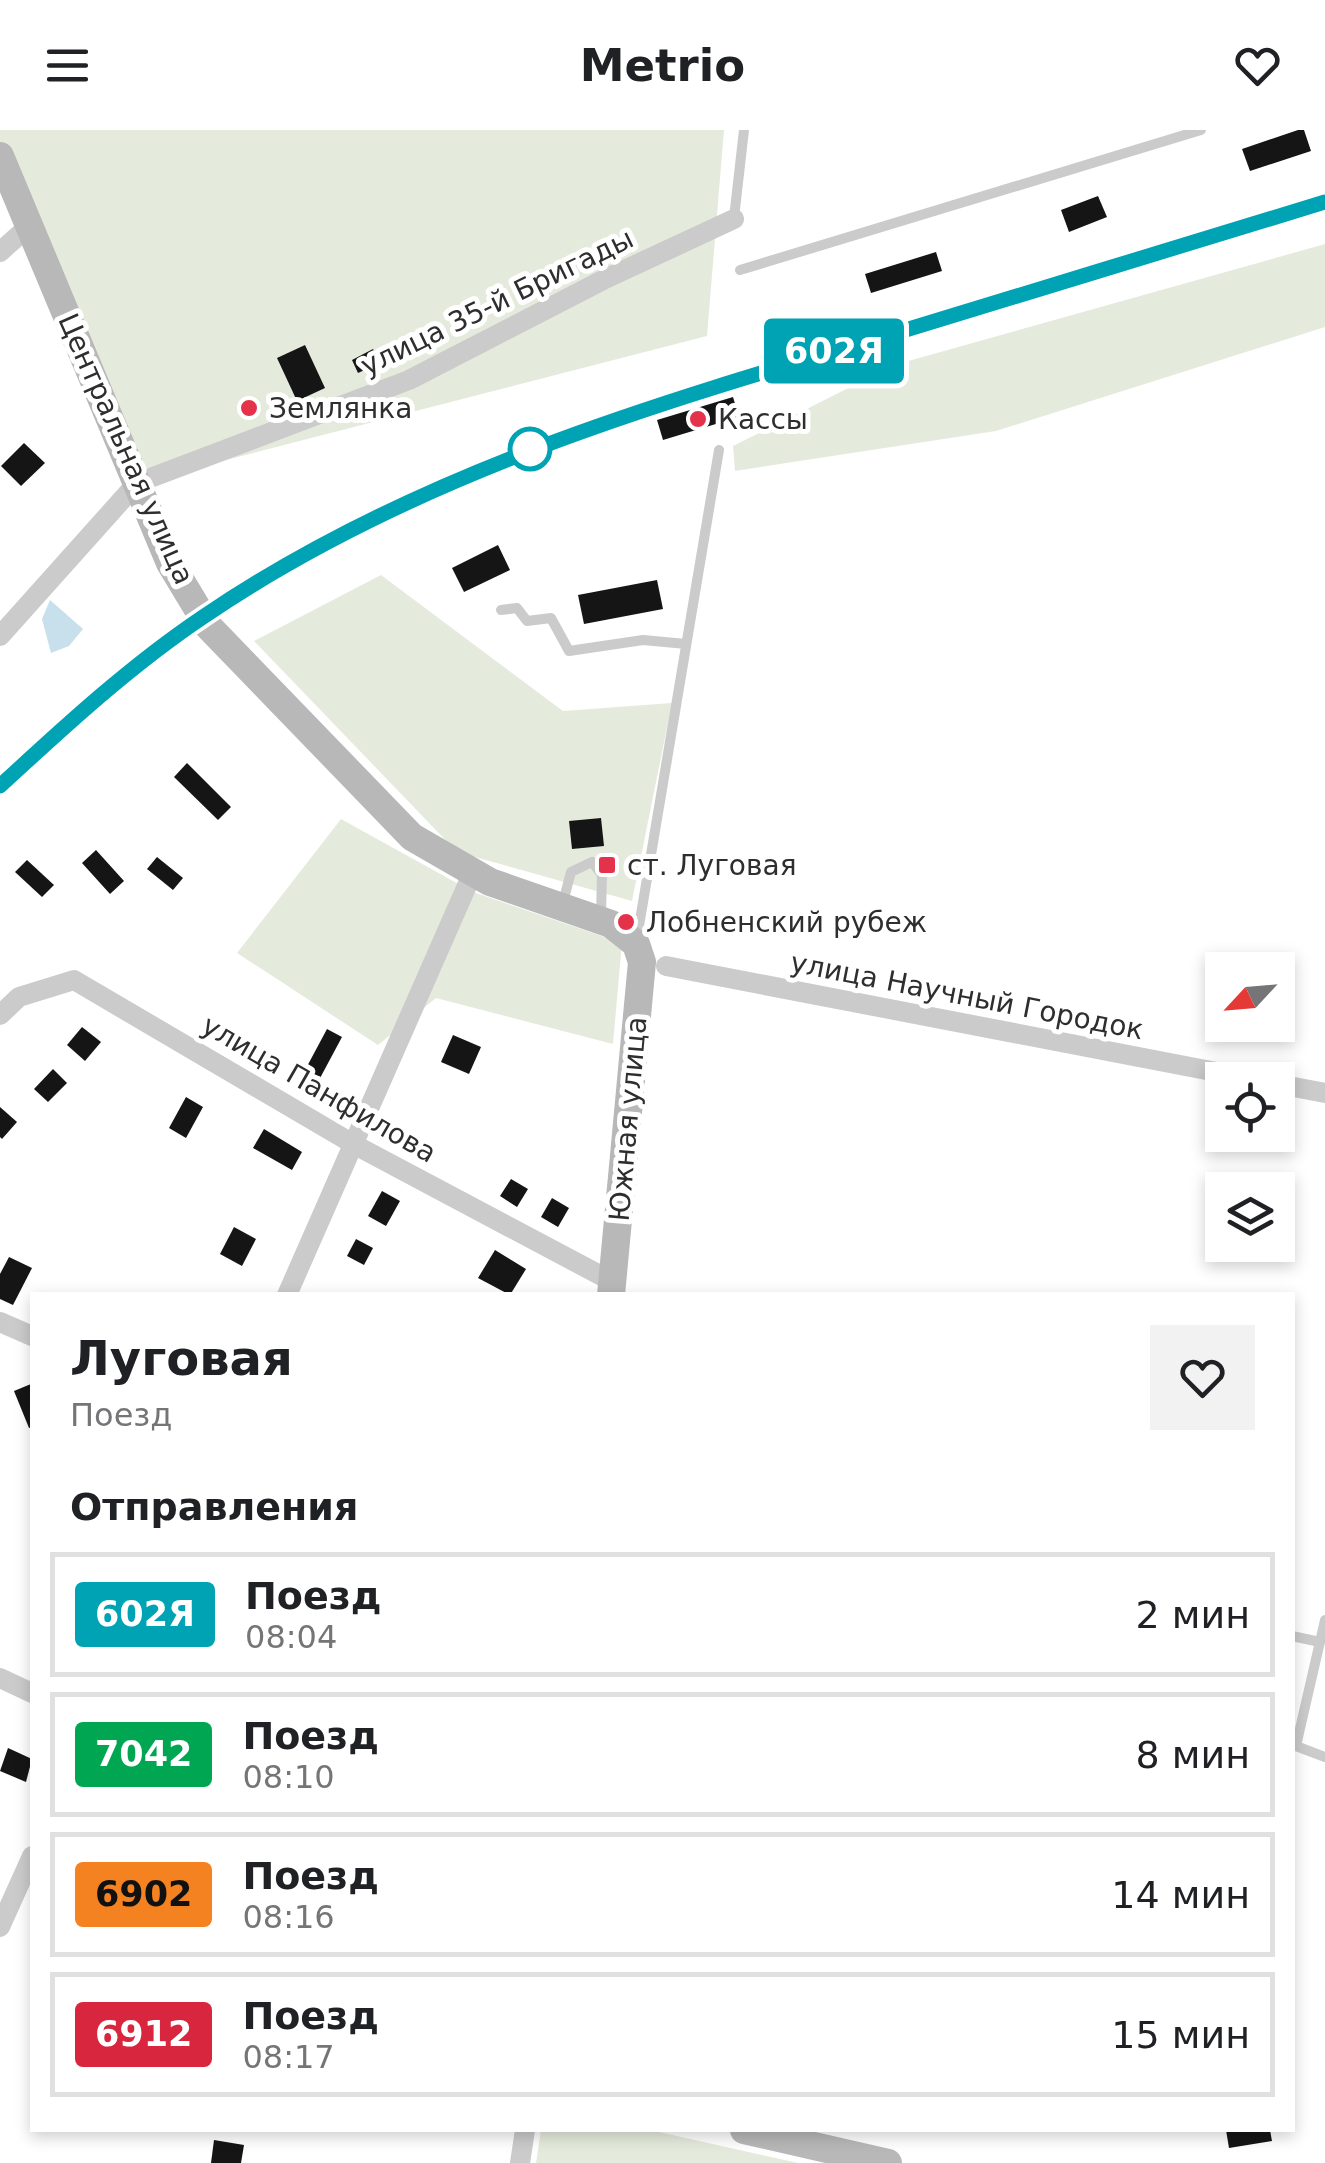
<!DOCTYPE html>
<html lang="ru">
<head>
<meta charset="utf-8">
<style>
	:root { --surface:#fff; --page:#f2f2f2; --text:#202124; --muted:#757577; --line:#e0e0e0 }
	body { margin:0; font-family:"DejaVu Sans",sans-serif; background:var(--page); color:var(--text); height:100vh; display:flex; flex-direction:column; font-size:38px; white-space:nowrap }
	* { box-sizing:border-box; margin:0 }
	p { font-size:32px; color:var(--muted) }
	.icon { flex:none; width:55px; height:55px; fill:none; stroke:currentColor; stroke-width:2; stroke-linecap:round; stroke-linejoin:round }
	.map { position:relative; flex:1; overflow:hidden }
	.side { position:absolute; left:30px; top:1162px; width:1265px; height:840px; display:flex; flex-direction:column; background:var(--surface); border-radius:0px; box-shadow:0 5px 15px #0003 }
	.side>* { flex:none }
	.badge { padding:0 20px; border-radius:8px; font-size:35px; line-height:65px }
	.needle { width:65px; rotate:244deg }
	.tools { position:absolute; left:1205px; top:822px; display:grid; gap:20px }
	.tools a { display:grid; place-items:center; width:90px; height:90px; border-radius:0px; background:var(--surface); box-shadow:0 5px 15px #0003; font-size:50px }
	.map>.badge { position:absolute; translate:-50% -50%; box-shadow:0 0 0 5px #fff }
	h2 { padding:0 40px; font-size:38px; line-height:90px }
	.round { display:grid; place-items:center; flex:none; width:105px; height:105px; border-radius:0px; background:var(--page) }
	.headline { display:flex; align-items:center; justify-content:space-between; height:170px; padding:0 40px }
	h1 { font-size:48px; font-weight:700; line-height:75px }
	ul { padding:0; list-style:none }
	li { display:flex; align-items:center; gap:30px; height:125px; margin:0 20px 15px; padding:0 20px; border:5px solid var(--line); border-radius:0px }
	li div { flex:1 }
	li b { display:block; font-size:38px }
	li em { font-style:normal }
	li .badge { min-width:110px; font-weight:700; text-align:center }
	header { display:flex; justify-content:space-between; align-items:center; height:130px; padding:0 40px; background:var(--surface); font-size:45px; font-weight:700 }
	.map>svg:first-child { display:block }
	.green { fill:#e5ebdc }
	.water { fill:#c8e0eb }
	.building { fill:#151515 }
	.lines { fill:none; stroke-linecap:round; stroke-linejoin:round }
	.lane { stroke:#cbcbcb; stroke-width:10 }
	.street { stroke:#cbcbcb; stroke-width:20 }
	.secondary { stroke:#b8b8b8; stroke-width:28 }
	.rail-casing { stroke:#838383; stroke-width:9 }
	.rail { stroke:#fff; stroke-width:5; stroke-dasharray:15; stroke-linecap:butt }
	.line-casing { stroke:#fff; stroke-width:22 }
	.line { stroke:#00a3b4; stroke-width:15 }
	.poi-dot { fill:#e3324a; stroke:#fff; stroke-width:4 }
	.stop-dot { fill:#fff; stroke:#00a3b4; stroke-width:5 }
	.labels { text-anchor:middle; dominant-baseline:central; stroke-width:10; stroke-linejoin:round; paint-order:stroke }
	.street-label { font-size:28px; fill:#2e2e2e; stroke:#fff }
	.poi-label { font-size:28px; fill:#2e2e2e; stroke:#fff; text-anchor:start }
</style>
</head>
<body>
<header><svg class="icon" aria-label="menu" viewBox="0 0 24 24"><path d="M4 6h16M4 12h16M4 18h16"/></svg>Metrio<svg class="icon" aria-label="heart" viewBox="0 0 24 24"><path d="M12 20l-8-8c-3-5 5-10 8-4 3-6 11-1 8 4z"/></svg></header>
<div class="map">
<svg width="1325" height="2033" viewBox="0 0 1325 2033">
	<rect width="100%" height="100%" fill="#fff"/>
	<!-- green -->
	<g class="green">
		<path d="M 0,0 L 724,0 L 707,206 L 137,353 L 0,25 Z"/>
		<path d="M 1325,114 L 1325,197 L 996,301 L 735,341 L 733,316 L 894,235 Z"/>
		<path d="M 381,445 L 563,581 L 672,573 L 632,771 L 457,722 L 254,511 Z"/>
		<path d="M 341,689 L 473,762 L 622,813 L 613,914 L 436,868 L 378,915 L 237,823 Z"/>
		<path d="M 541,2000 L 650,2000 L 798,2033 L 536,2033 Z"/>
	</g>
	<!-- water -->
	<path class="water" d="M 50,470 L 83,499 L 69,516 L 51,523 L 42,489 Z"/>
	<!-- building -->
	<g class="building">
		<path d="M 1298,0 L 1304,0 L 1311,21 L 1250,41 L 1242,19 Z"/>
		<path d="M 1098,66 L 1107,87 L 1069,102 L 1061,80 Z"/>
		<path d="M 936,122 L 942,141 L 871,163 L 865,144 Z"/>
		<path d="M 305,215 L 325,258 L 297,271 L 277,228 Z"/>
		<path d="M 373,219 L 380,233 L 358,243 L 352,230 Z"/>
		<path d="M 733,267 L 739,287 L 663,310 L 657,290 Z"/>
		<path d="M 24,313 L 45,333 L 21,356 L 1,336 Z"/>
		<path d="M 498,415 L 510,440 L 464,462 L 452,438 Z"/>
		<path d="M 657,450 L 663,479 L 584,494 L 578,465 Z"/>
		<path d="M 187,633 L 231,677 L 218,690 L 174,647 Z"/>
		<path d="M 601,688 L 604,716 L 572,719 L 569,691 Z"/>
		<path d="M 96,720 L 124,751 L 110,764 L 82,733 Z"/>
		<path d="M 157,727 L 183,748 L 173,760 L 147,739 Z"/>
		<path d="M 27,730 L 54,755 L 42,767 L 15,742 Z"/>
		<path d="M 82,897 L 101,912 L 85,931 L 67,915 Z"/>
		<path d="M 327,899 L 342,907 L 319,950 L 304,942 Z"/>
		<path d="M 453,905 L 481,917 L 469,944 L 441,932 Z"/>
		<path d="M 53,939 L 67,953 L 48,972 L 34,959 Z"/>
		<path d="M 186,967 L 203,977 L 186,1008 L 169,998 Z"/>
		<path d="M 0,977 L 17,992 L 2,1009 L 0,1007 Z"/>
		<path d="M 264,999 L 302,1022 L 292,1040 L 253,1018 Z"/>
		<path d="M 511,1049 L 528,1059 L 517,1077 L 500,1066 Z"/>
		<path d="M 382,1061 L 400,1071 L 386,1096 L 368,1086 Z"/>
		<path d="M 552,1068 L 569,1078 L 558,1097 L 541,1087 Z"/>
		<path d="M 234,1097 L 256,1109 L 242,1136 L 220,1124 Z"/>
		<path d="M 356,1109 L 373,1118 L 364,1135 L 347,1126 Z"/>
		<path d="M 495,1120 L 526,1139 L 510,1165 L 478,1148 Z"/>
		<path d="M 9,1127 L 32,1138 L 13,1175 L 0,1169 L 0,1144 Z"/>
		<path d="M 31,1254 L 32,1297 L 29,1298 L 14,1261 Z"/>
		<path d="M 8,1618 L 32,1629 L 26,1652 L 0,1641 Z"/>
		<path d="M 1226,2000 L 1270,2000 L 1272,2011 L 1229,2018 Z"/>
		<path d="M 214,2010 L 244,2015 L 241,2033 L 211,2033 Z"/>
	</g>
	<g class="lines">
		<!-- lane -->
		<g class="lane">
			<path d="M 734,88 L 744,0"/>
			<path d="M 740,140 L 1201,0"/>
			<path d="M 501,480 L 517,478 L 527,491 L 551,488 L 569,521 L 643,510 L 686,514"/>
			<path d="M 563,772 L 571,742 L 592,732 L 602,745 L 601,785"/>
			<path d="M 637,808 L 719,320"/>
			<path d="M 1325,1490 L 1296,1616 L 1325,1627"/>
			<path d="M 1292,1506 L 1320,1512"/>
		</g>
		<!-- street -->
		<g class="street">
			<path d="M 0,122 L 29,96"/>
			<path d="M 0,506 L 137,353 L 409,250 L 603,150 L 734,89"/>
			<path d="M 666,836 L 1258,950"/>
			<path d="M 0,885 L 19,867 L 74,850 L 355,1015 L 613,1152"/>
			<path d="M 1278,954 L 1325,963"/>
			<path d="M 287,1165 L 473,742"/>
			<path d="M 0,1192 L 32,1206"/>
			<path d="M 0,1548 L 32,1563"/>
			<path d="M 0,1797 L 32,1726"/>
			<path d="M 520,2033 L 525,2000"/>
		</g>
		<!-- secondary -->
		<g class="secondary">
			<path d="M 0,26 L 170,433 L 208,496 L 412,707 L 490,752 L 611,794 L 636,814 L 642,832 L 611,1165"/>
			<path d="M 744,2000 L 888,2033"/>
		</g>
		<!-- rail casing -->
		<g class="rail-casing">
			<path id="rail" d="M 0,656 C 64,597 130,536 203,487 C 407,348 643,278 877,208 C 1026,164 1176,117 1325,72"/>
		</g>
		<!-- rail -->
		<use href="#rail" class="rail"/>
	</g>
	<g class="lines">
		<!-- line casing -->
		<g class="line-casing">
			<path id="line" d="M 0,656 C 64,597 130,536 203,487 C 413,344 657,273 899,202 C 1041,159 1183,115 1325,72"/>
		</g>
		<!-- line -->
		<use href="#line" class="line"/>
	</g>
	<!-- markers -->
	<g class="poi-dot">
		<circle cx="249" cy="278" r="10"/>
		<circle cx="698" cy="289" r="10"/>
		<rect x="597" y="725" width="20" height="20" rx="5"/>
		<circle cx="626" cy="792" r="10"/>
	</g>
	<circle class="stop-dot" cx="530" cy="319" r="20"/>
	<g class="labels">
		<!-- street labels -->
		<g class="street-label">
			<text transform="translate(497 172) rotate(-26)">улица 35-й Бригады</text>
			<text transform="translate(126 319) rotate(66)">Центральная улица</text>
			<text transform="translate(967 866) rotate(11)">улица Научный Городок</text>
			<text transform="translate(319 959) rotate(30)">улица Панфилова</text>
			<text transform="translate(628 989) rotate(-85)">Южная улица</text>
		</g>
		<!-- poi labels -->
		<g class="poi-label">
			<text x="269" y="278">Землянка</text>
			<text x="718" y="289">Кассы</text>
			<text x="627" y="735">ст. Луговая</text>
			<text x="646" y="792">Лобненский рубеж</text>
		</g>
	</g>
</svg>
<div class="tools">
<a><svg class="needle" viewBox="-14 -14 28 28"><path d="M0-13l5 13h-10z" fill="#e53935"/><path d="M0 13l5-13h-10z" fill="#757577"/></svg></a>
<a><svg class="icon" aria-label="locate" viewBox="0 0 24 24"><circle cx="12" cy="12" r="6"/><path d="M12 2v4M12 18v4M2 12h4M18 12h4"/></svg></a>
<a><svg class="icon" aria-label="layers" viewBox="0 0 24 24"><path d="M12 4l9 5-9 5-9-5zM3 14l9 5 9-5"/></svg></a>
</div>
<b class="badge" style="left:834px;top:221px;background:#00a3b4;color:#fff">602Я</b>
<section class="side">
<div class="headline"><div><h1>Луговая</h1><p>Поезд</p></div><a class="round"><svg class="icon" aria-label="heart" viewBox="0 0 24 24"><path d="M12 20l-8-8c-3-5 5-10 8-4 3-6 11-1 8 4z"/></svg></a></div>
<h2>Отправления</h2>
<ul>
<li><span class="badge" style="background:#00a3b4;color:#fff">602Я</span><div><b>Поезд</b><p>08:04</p></div><em>2 мин</em></li>
<li><span class="badge" style="background:#00a651;color:#fff">7042</span><div><b>Поезд</b><p>08:10</p></div><em>8 мин</em></li>
<li><span class="badge" style="background:#f58220;color:#111">6902</span><div><b>Поезд</b><p>08:16</p></div><em>14 мин</em></li>
<li><span class="badge" style="background:#d7263d;color:#fff">6912</span><div><b>Поезд</b><p>08:17</p></div><em>15 мин</em></li>
</ul>
</section>
</div>
</body>
</html>
